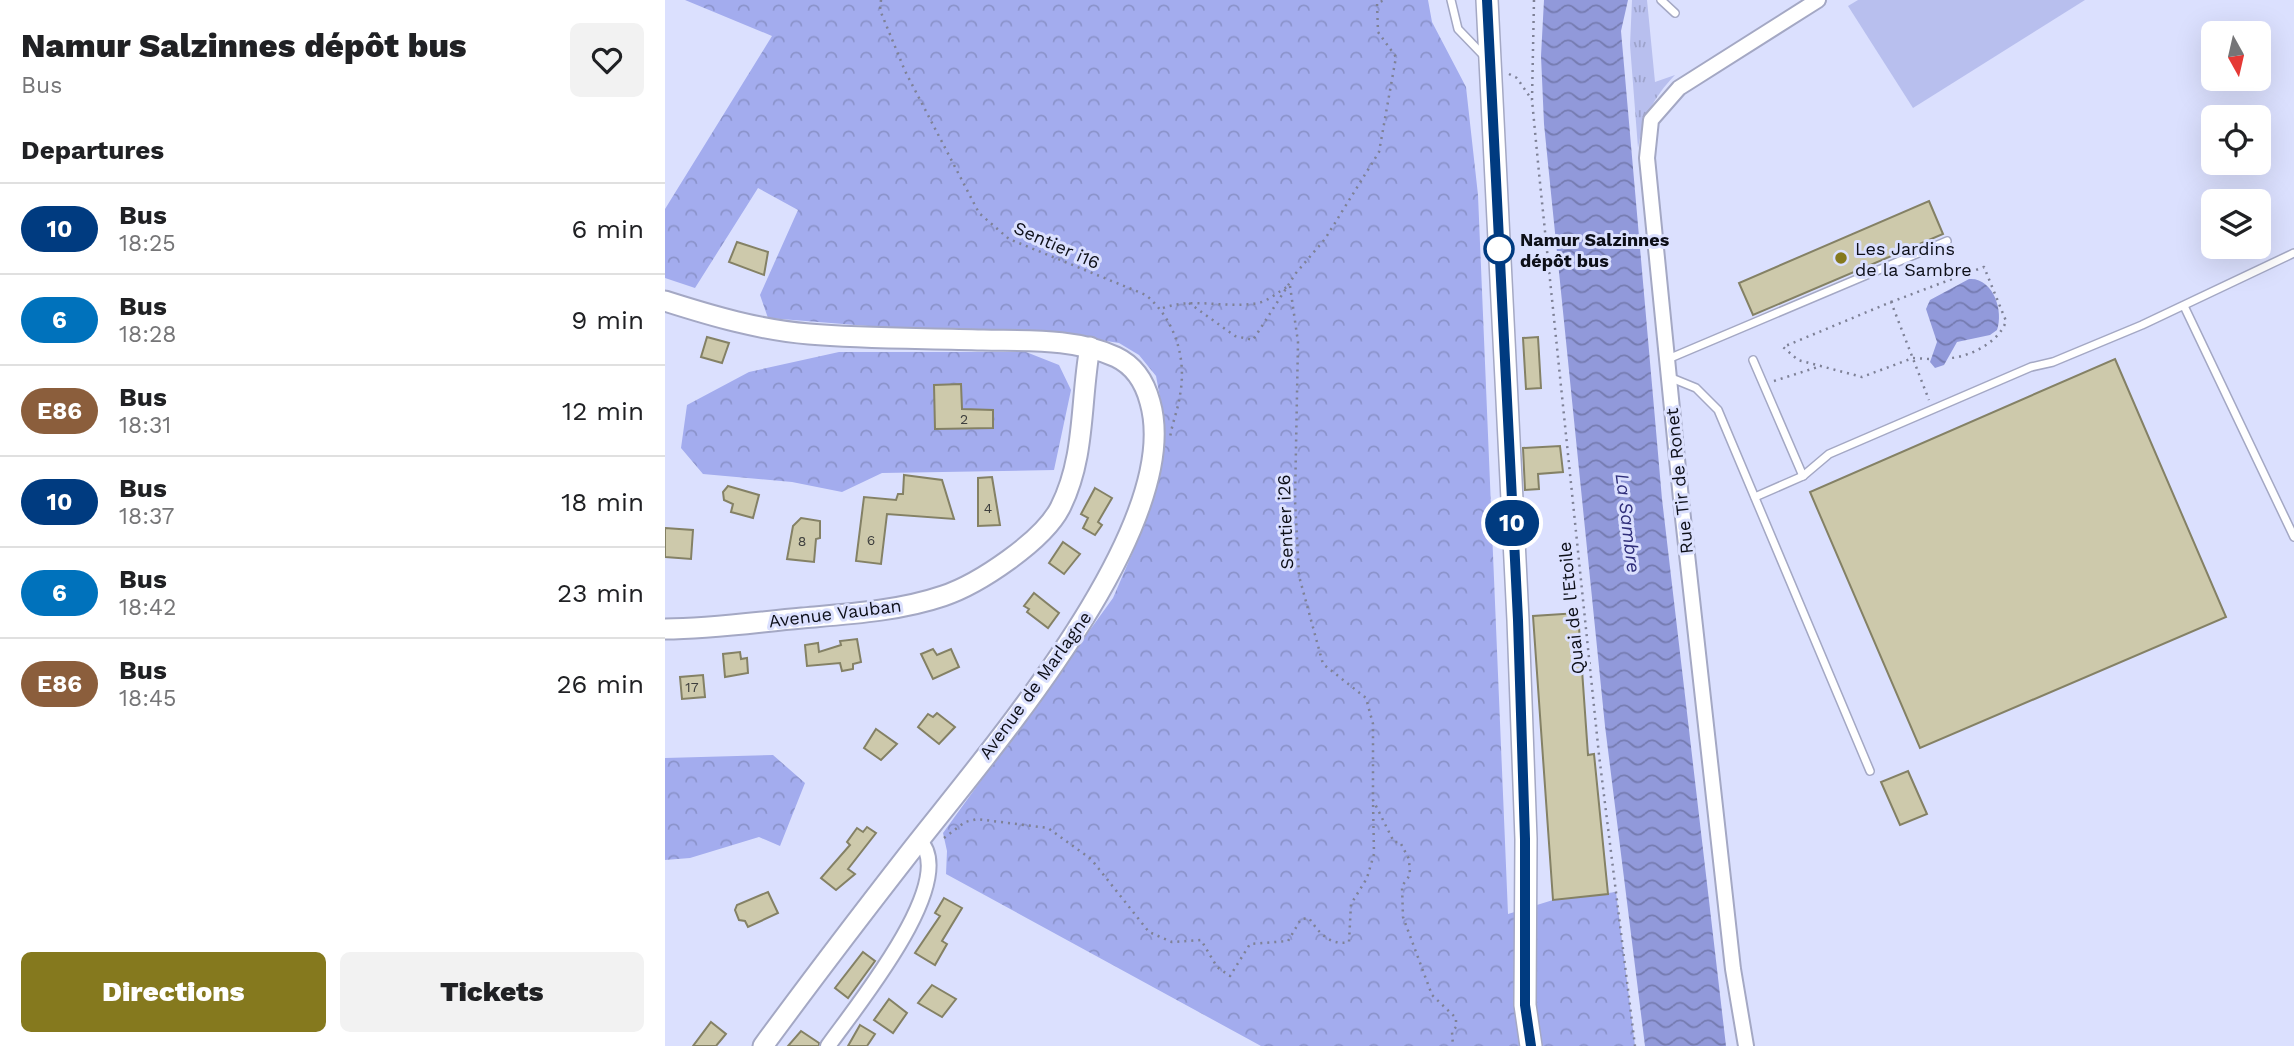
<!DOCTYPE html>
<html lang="en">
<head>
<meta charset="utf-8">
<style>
	:root { --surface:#fff; --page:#f2f2f2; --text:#202124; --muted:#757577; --line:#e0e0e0; --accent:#85791e }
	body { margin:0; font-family:"Work Sans",sans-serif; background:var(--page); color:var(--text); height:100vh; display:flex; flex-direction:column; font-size:26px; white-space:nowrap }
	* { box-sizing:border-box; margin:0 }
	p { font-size:23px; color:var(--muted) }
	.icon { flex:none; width:38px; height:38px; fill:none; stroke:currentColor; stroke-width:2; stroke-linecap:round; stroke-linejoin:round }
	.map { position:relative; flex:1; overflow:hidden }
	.details { display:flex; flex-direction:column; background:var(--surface); width:665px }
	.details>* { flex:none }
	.badge { padding:0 14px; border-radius:23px; font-size:24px; line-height:46px }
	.needle { width:46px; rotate:172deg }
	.buttons { position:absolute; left:1536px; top:21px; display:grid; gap:14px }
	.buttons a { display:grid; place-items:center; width:70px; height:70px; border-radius:10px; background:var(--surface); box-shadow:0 7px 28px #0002; font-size:35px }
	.map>.badge { position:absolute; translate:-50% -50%; box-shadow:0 0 0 4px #fff }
	h2 { padding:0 21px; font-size:26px; line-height:63px }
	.round { display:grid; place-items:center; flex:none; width:74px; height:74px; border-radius:10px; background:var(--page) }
	.headline { display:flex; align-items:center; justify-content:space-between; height:119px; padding:0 21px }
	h1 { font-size:33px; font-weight:800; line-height:52px }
	.button { display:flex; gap:14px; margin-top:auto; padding:14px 21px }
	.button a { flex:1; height:80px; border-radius:10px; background:var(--accent); color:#fff; font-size:28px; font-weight:800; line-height:80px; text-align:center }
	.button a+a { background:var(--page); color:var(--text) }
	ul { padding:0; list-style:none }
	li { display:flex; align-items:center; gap:21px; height:91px; padding:0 21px; border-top:2px solid var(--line) }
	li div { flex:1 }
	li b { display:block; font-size:26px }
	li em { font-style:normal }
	li .badge { min-width:77px; font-weight:700; text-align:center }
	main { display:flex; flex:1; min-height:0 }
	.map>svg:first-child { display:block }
	.grass { fill:url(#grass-tufts) }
	.forest { fill:url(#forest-crowns) }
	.garden { fill:#b8bfee }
	.water { fill:url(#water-waves) }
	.building { fill:#cdc9ab; stroke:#848165; stroke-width:2 }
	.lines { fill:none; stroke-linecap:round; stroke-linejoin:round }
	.lane-casing { stroke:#a4a8c4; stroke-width:10 }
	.street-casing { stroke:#a4a8c4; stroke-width:18 }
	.secondary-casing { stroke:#a4a8c4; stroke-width:23 }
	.primary-casing { stroke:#a4a8c4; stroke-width:24 }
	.path { stroke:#7e8196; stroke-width:2.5; stroke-dasharray:2 5; stroke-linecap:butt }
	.lane { stroke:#fff; stroke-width:7 }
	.street { stroke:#fff; stroke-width:14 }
	.secondary { stroke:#fff; stroke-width:19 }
	.primary { stroke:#fff; stroke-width:21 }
	.line-casing { stroke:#fff; stroke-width:16 }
	.line { stroke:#003b80; stroke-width:10 }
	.stop-dot { fill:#fff; stroke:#003b80; stroke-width:3.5 }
	.poi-dot { fill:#85791e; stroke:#dbe0fe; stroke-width:2.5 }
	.labels { text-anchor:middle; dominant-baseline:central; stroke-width:6; stroke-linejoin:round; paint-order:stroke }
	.number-label { font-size:14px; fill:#3d3e3d }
	.stop-label { font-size:18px; font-weight:bold; fill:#0d0f18; stroke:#dbe0fe; text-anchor:start }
	.street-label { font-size:18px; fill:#0d0f18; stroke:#dbe0fe }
	.poi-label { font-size:18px; fill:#0d0f18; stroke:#dbe0fe; text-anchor:start }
	.water-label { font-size:19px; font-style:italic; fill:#2f2e7a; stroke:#dbe0fe }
</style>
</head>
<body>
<main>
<section class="details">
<div class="headline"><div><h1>Namur Salzinnes dépôt bus</h1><p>Bus</p></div><a class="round"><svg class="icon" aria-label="heart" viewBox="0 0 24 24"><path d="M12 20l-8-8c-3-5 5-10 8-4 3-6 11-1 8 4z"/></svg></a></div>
<h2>Departures</h2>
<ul>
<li><span class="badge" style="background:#003b80;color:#fff">10</span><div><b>Bus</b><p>18:25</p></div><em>6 min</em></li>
<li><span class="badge" style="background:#0072bc;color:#fff">6</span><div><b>Bus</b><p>18:28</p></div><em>9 min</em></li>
<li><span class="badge" style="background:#8b5e3c;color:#fff">E86</span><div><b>Bus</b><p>18:31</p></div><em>12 min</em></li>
<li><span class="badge" style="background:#003b80;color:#fff">10</span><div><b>Bus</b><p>18:37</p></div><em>18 min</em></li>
<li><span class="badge" style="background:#0072bc;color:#fff">6</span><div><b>Bus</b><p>18:42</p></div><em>23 min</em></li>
<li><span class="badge" style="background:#8b5e3c;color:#fff">E86</span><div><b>Bus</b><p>18:45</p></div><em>26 min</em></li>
</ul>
<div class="button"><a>Directions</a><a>Tickets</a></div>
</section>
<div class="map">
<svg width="1629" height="1046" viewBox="0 0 1629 1046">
	<defs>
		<pattern id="grass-tufts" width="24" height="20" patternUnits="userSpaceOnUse" patternTransform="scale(1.75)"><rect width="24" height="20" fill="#b8bfee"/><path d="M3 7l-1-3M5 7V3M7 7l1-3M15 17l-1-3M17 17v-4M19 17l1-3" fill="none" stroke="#9da3cb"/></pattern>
		<pattern id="forest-crowns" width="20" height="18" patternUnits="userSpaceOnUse" patternTransform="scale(1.75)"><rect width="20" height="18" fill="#a3acee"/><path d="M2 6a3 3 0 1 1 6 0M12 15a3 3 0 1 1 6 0" fill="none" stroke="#8b93cb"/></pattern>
		<pattern id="water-waves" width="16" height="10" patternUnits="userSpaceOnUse" patternTransform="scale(1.75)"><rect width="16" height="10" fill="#9199da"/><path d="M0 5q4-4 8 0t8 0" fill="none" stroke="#757bb0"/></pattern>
	</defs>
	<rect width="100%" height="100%" fill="#dbe0fe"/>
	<!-- grass -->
	<path class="grass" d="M 967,0 L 982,0 L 990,82 L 1010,75 C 988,98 979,117 973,148 L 965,45 Z"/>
	<!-- forest -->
	<g class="forest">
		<path d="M 20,0 L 763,0 L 767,22 L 801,87 L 813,195 L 843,914 L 888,900 L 951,892 L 970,1046 L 596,1046 L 281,874 L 282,851 L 278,833 L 448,598 L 479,526 L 495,472 L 498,413 L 491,376 L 474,355 L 454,343 L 391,333 L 241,329 L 103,318 L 95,295 L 133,210 L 93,188 L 30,288 L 0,278 L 0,209 L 107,36 Z"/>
		<path d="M 174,352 L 361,352 L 394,365 L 406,390 L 389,470 L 217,473 L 177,492 L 127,482 L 38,474 L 16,448 L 22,405 L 84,372 Z"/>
		<path d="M 108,755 L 140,783 L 115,846 L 94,837 L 25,858 L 0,860 L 0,758 Z"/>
	</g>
	<!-- garden -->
	<path class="garden" d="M 1193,0 L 1420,0 L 1248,108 L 1183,6 Z"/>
	<!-- water -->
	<g class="water">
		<path d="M 879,0 L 963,0 L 956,31 L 997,499 L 1061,1046 L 980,1046 L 940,726 L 879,124 L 876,56 Z"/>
		<path d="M 1304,279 C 1328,277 1339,311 1332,330 L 1325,335 L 1292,342 L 1279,365 L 1270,368 L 1265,362 L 1272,342 L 1261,309 L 1265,300 Z"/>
	</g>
	<!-- building -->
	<g class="building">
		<path d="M 1264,201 L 1278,234 L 1088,315 L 1074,283 Z"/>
		<path d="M 72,242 L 103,252 L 99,275 L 64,262 Z"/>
		<path d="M 42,337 L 64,343 L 57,363 L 36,357 Z"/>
		<path d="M 873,337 L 876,388 L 861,389 L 858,338 Z"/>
		<path d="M 1450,359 L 1561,617 L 1255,748 L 1145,492 Z"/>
		<path d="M 296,384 L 297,409 L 328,410 L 328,428 L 270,429 L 269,385 Z"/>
		<path d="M 895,446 L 898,472 L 873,474 L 874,489 L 860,490 L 858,448 Z"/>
		<path d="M 239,475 L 277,480 L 289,519 L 222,514 L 216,564 L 191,561 L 199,497 L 231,500 L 233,494 L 238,494 Z"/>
		<path d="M 327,477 L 335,525 L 313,526 L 313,478 Z"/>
		<path d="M 63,486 L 94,495 L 88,518 L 66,512 L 68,504 L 59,500 L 58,492 Z"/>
		<path d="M 430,488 L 447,498 L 433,522 L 437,525 L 430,535 L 418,528 L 423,518 L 416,514 Z"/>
		<path d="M 136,518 L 155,521 L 155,538 L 151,539 L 149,562 L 122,559 L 128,526 Z"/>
		<path d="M 0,528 L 28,530 L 26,559 L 0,557 Z"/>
		<path d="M 398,542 L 415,554 L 399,574 L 384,563 Z"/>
		<path d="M 369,593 L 394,613 L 383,628 L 362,612 L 364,609 L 359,606 Z"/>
		<path d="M 913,613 L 923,755 L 929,754 L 943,894 L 888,900 L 868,616 Z"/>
		<path d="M 192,639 L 196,662 L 188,664 L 188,669 L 177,671 L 175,663 L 142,666 L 140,645 L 153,643 L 154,652 L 176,645 L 175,641 Z"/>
		<path d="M 268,649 L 272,655 L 286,649 L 294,667 L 268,679 L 256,654 Z"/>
		<path d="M 75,652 L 76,659 L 82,658 L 83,673 L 60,677 L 58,654 Z"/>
		<path d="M 38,675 L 40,697 L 17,699 L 15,677 Z"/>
		<path d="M 272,713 L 290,727 L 274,744 L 253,727 L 263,714 L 268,717 Z"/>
		<path d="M 211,729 L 232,744 L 216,760 L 199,748 Z"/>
		<path d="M 1243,771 L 1262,814 L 1235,825 L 1216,782 Z"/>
		<path d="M 202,827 L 211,833 L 183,869 L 190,874 L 171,890 L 156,878 L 185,845 L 182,842 L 192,828 L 198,832 Z"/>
		<path d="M 103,892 L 113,913 L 83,927 L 80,921 L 74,920 L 70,910 L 72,905 Z"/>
		<path d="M 279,898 L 297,908 L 277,941 L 282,944 L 270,965 L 250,953 L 275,916 L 270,913 Z"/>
		<path d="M 198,952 L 210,961 L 183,998 L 170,988 Z"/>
		<path d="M 267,985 L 291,999 L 277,1017 L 253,1003 Z"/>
		<path d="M 224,999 L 242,1013 L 228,1033 L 209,1020 Z"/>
		<path d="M 46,1022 L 61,1034 L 51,1046 L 28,1046 Z"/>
		<path d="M 195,1025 L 210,1034 L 202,1046 L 183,1046 Z"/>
		<path d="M 136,1031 L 154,1043 L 154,1046 L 123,1046 Z"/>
	</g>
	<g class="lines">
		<!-- lane casing -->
		<g class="lane-casing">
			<g id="lane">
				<path d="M 786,0 L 793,29 L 819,56"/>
				<path d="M 996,0 L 1010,13"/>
				<path d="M 1519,306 L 1629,537"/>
				<path d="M 1003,359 L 1282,241"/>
				<path d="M 1088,360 L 1138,476"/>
				<path d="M 1004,377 L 1031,388 L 1053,410 L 1205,771"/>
				<path d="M 1090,497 L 1138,476 L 1164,454 L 1366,367 L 1388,362 L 1477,325 L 1629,253"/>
			</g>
		</g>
		<!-- street casing -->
		<g class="street-casing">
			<g id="street">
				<path d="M 163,1046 C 189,1009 296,880 254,840"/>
				<path d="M 1081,1046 L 1068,969 L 1017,509 L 982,158 L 986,120 L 1014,88 L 1153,0"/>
			</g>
		</g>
		<!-- secondary casing -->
		<g class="secondary-casing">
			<g id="secondary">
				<path d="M 0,301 C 47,316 95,330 144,334 C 202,339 260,338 318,340 C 362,341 410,338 451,357 C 470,366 480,383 485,402 C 521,528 317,759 242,856 C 193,919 145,982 98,1046"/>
				<path d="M 0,629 C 46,629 92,622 137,618 C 184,614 234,611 278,596 C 314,584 378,541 395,508 C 421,457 415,401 425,347"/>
			</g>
		</g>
		<!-- primary casing -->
		<g class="primary-casing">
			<path id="primary" d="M 822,0 L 853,620 L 861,839 L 860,1005 L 866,1046"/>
		</g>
		<!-- path -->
		<g class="path">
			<path d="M 216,0 L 215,10 L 240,71 L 314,213 L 344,239 L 481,295 C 510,320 522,358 515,395 C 513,410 507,423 505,438"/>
			<path d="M 869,0 L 867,100 L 874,173 L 934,755 L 970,1046"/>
			<path d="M 844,74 L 852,78 L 867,100"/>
			<path d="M 625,286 L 633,342 L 630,500 L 634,576 L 658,664 L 701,698 L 708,724 L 708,800 L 729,842 L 735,842 L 744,859 L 745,875 L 737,886 L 738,917 L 767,995 L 791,1018 L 791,1027 L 787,1032 L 788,1046"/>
			<path d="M 1226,302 L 1319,267 L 1341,321 C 1335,341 1307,356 1286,358"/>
			<path d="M 524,303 L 570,336 L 588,340 L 631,273 L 660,239 L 714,152 L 731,57 L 713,32 L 712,3 L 720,0"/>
			<path d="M 498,308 C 528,297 561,309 593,303 C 603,301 613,292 622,287"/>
			<path d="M 1264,359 L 1248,358 L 1197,377 L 1133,360 L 1118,347 L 1226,302 L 1264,400"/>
			<path d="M 1109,381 L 1156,366"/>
			<path d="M 279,838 L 300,822 L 312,819 L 383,828 L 426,859 L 484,932 L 507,942 L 536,940 L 552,967 L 565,976 L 585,944 L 623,941 L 636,919 L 644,918 C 654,933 665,946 684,942 L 686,904 L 702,878 L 709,854 L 708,801"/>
		</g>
		<!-- lane -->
		<use href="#lane" class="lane"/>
		<!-- street -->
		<use href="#street" class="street"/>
		<!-- secondary -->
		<use href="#secondary" class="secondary"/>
		<!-- primary -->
		<use href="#primary" class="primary"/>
	</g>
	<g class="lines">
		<!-- line casing -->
		<g class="line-casing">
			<path id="line" d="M 822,0 L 853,620 L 860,839 L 860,1005 L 866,1046"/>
		</g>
		<!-- line -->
		<use href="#line" class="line"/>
	</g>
	<!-- markers -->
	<circle class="stop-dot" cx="834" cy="249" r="14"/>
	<circle class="poi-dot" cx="1176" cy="258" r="7"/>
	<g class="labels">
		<!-- number labels -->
		<g class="number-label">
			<text x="299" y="419">2</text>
			<text x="323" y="508">4</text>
			<text x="206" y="540">6</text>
			<text x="137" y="541">8</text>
			<text x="27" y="687">17</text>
		</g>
		<!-- stop labels -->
		<g class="stop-label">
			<text x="855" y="239">Namur Salzinnes<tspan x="855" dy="21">dépôt bus</tspan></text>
		</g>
		<!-- street labels -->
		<g class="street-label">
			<text transform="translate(392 245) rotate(24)">Sentier i16</text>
			<text transform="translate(1014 481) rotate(-96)">Rue Tir de Ronet</text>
			<text transform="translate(620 522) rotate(-92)">Sentier i26</text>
			<text transform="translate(906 608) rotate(-96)">Quai de l'Etoile</text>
			<text transform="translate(170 613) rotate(-7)">Avenue Vauban</text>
			<text transform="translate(370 685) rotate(-54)">Avenue de Marlagne</text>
		</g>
		<!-- poi labels -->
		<g class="poi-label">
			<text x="1190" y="248">Les Jardins<tspan x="1190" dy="21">de la Sambre</tspan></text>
		</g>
		<!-- water labels -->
		<g class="water-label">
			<text transform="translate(963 523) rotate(83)">La Sambre</text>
		</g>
	</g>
</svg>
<div class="buttons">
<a><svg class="needle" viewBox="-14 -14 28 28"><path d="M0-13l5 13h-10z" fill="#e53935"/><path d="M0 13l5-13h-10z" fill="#757577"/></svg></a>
<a><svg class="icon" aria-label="locate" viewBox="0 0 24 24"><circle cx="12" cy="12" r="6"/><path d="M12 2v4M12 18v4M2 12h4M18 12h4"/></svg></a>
<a><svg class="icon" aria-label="layers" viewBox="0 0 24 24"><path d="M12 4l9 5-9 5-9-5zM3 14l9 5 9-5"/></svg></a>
</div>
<b class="badge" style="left:847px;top:523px;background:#003b80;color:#fff">10</b>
</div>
</main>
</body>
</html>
